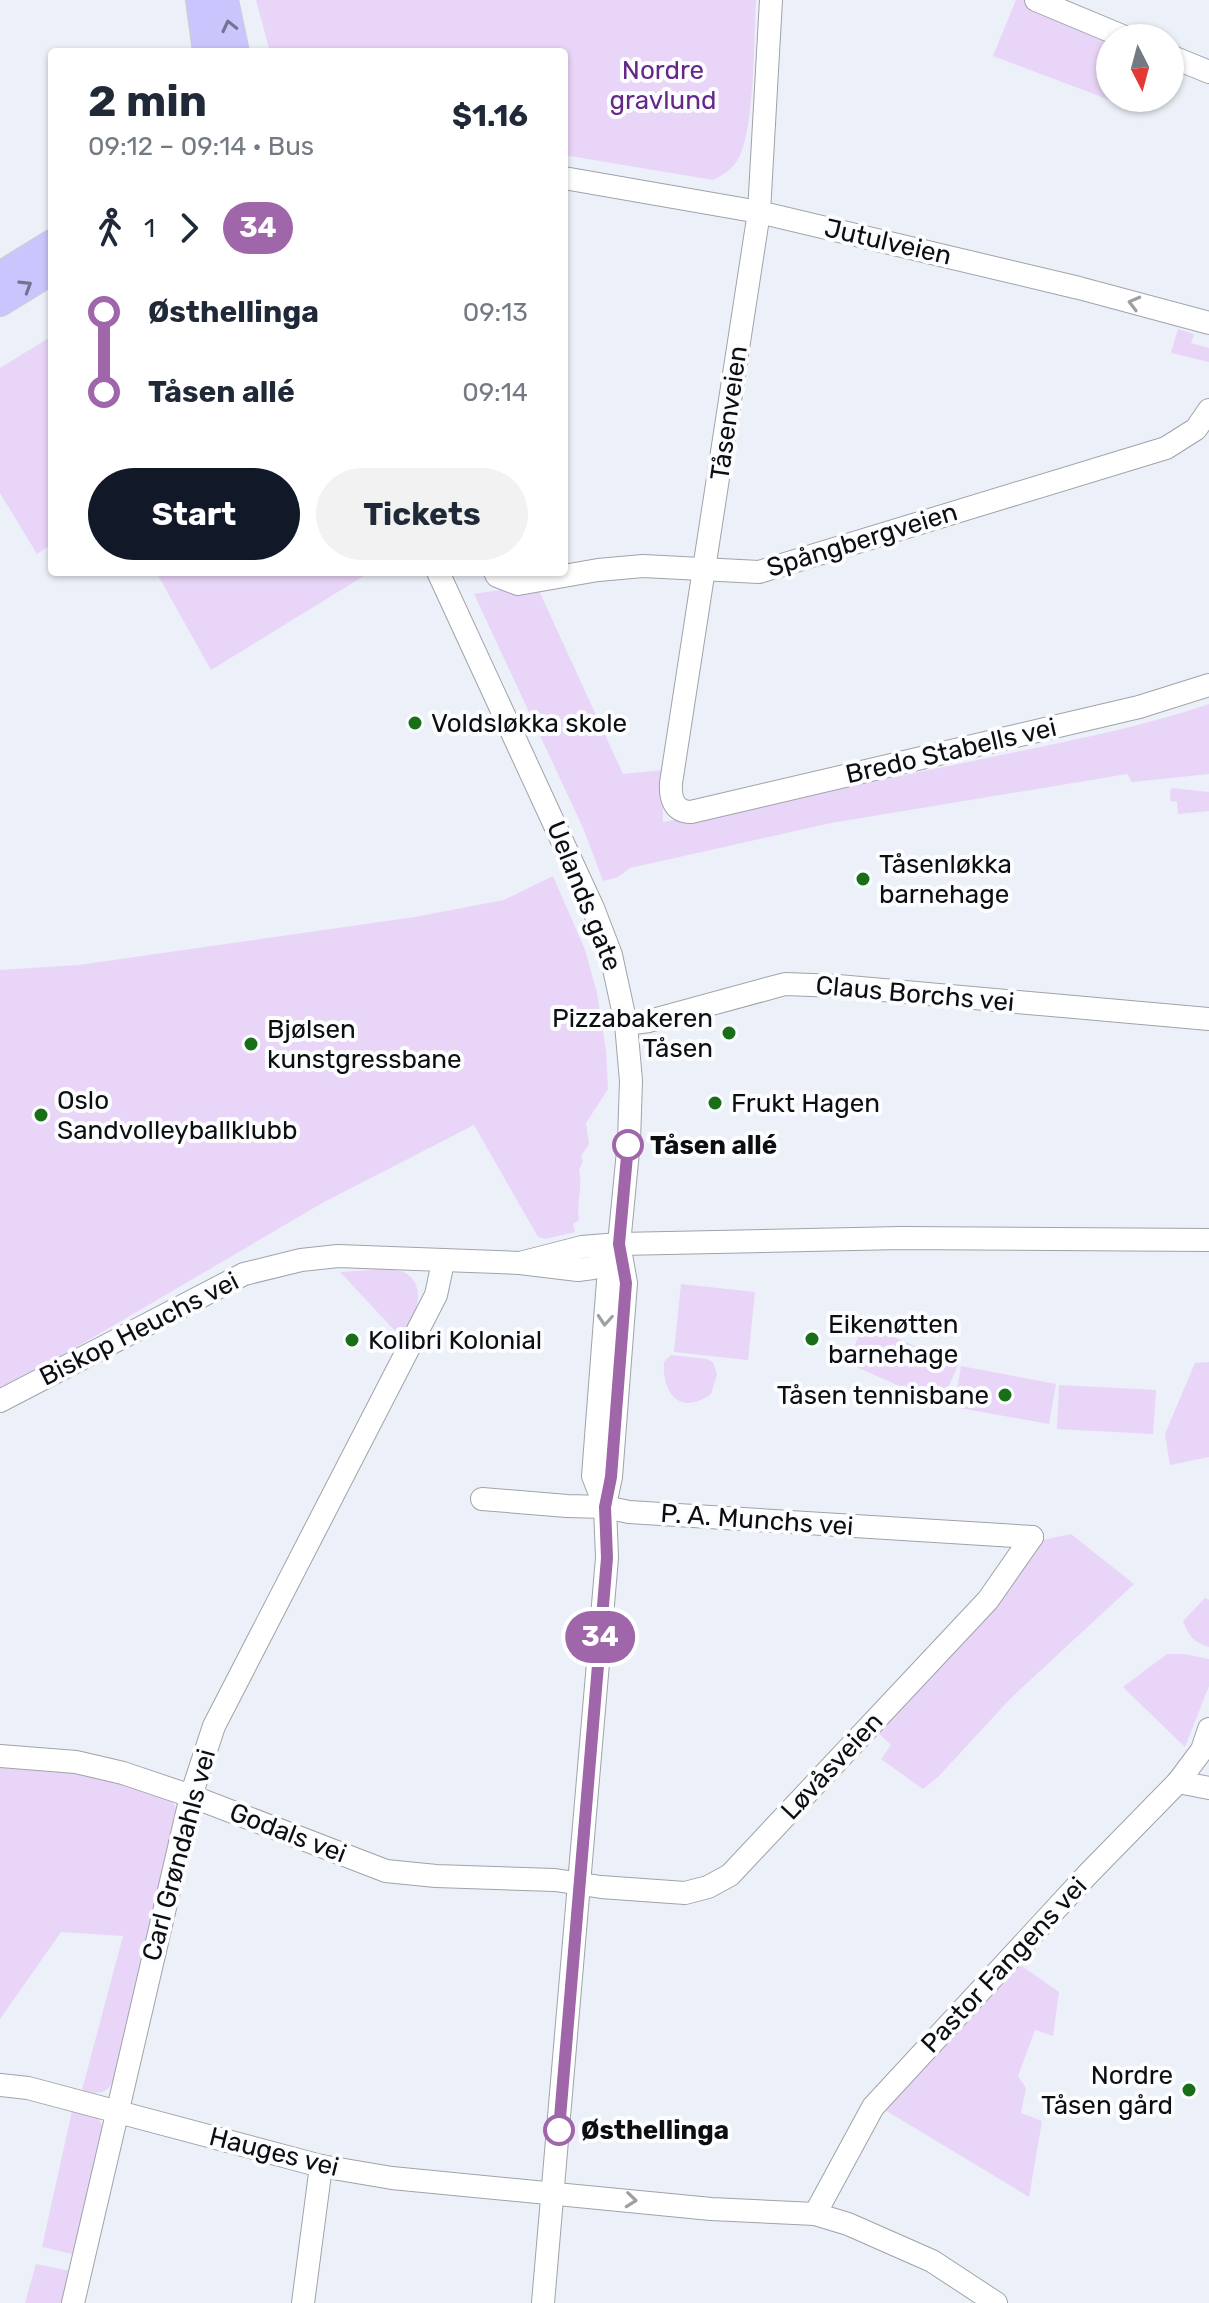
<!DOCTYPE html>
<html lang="en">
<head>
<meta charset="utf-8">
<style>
	:root { --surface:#fff; --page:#f2f2f3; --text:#1f2937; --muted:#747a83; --accent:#111827 }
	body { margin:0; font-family:Rubik,sans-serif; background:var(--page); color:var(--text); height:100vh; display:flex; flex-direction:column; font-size:30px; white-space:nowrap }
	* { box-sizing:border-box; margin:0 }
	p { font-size:26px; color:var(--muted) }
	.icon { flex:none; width:44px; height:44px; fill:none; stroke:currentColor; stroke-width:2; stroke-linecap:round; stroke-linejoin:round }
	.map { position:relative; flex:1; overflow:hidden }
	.side { position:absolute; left:48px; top:48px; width:520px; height:528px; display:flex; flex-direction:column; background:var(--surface); border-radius:8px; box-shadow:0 2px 6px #0004 }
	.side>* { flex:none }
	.badge { padding:0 16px; border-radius:26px; font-size:28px; line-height:52px }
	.needle { width:52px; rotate:174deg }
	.tools { position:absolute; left:1096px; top:24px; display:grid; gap:16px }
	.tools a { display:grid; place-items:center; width:88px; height:88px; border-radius:50%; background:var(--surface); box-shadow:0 2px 6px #0004; font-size:40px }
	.map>.badge { position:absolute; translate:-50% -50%; box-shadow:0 0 0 4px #fff }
	.legs { display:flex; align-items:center; gap:12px; height:88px; padding:0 40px; font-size:26px }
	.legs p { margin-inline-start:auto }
	.headline { display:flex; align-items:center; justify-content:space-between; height:136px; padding:0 40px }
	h1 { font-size:44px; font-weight:700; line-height:60px }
	.action { display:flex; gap:16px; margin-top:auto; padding:16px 40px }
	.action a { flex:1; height:92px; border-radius:48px; background:var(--accent); color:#fff; font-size:32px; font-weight:700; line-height:92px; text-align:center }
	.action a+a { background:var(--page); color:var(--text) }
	ul { padding:0 40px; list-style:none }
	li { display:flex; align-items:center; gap:28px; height:80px; font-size:30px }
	li i { display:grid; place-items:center; width:12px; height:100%; margin:0 10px; background:currentColor }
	li i::after { content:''; width:20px; height:20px; margin:-10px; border:6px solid; border-radius:50%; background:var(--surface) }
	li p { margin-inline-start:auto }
	li:first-child i { background:linear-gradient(#0000 50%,currentColor 0) }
	li:last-child i { background:linear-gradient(currentColor 50%,#0000 0) }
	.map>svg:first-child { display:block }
	.green { fill:#e9d5f8 }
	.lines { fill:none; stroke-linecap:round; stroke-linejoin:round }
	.minor-casing { stroke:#9fa3aa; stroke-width:24 }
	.major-casing { stroke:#cfcfcf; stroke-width:30 }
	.minor { stroke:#fff; stroke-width:22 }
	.major { stroke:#cac5fc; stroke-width:28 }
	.oneway { stroke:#757392 }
	.oneway2 { stroke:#9e9fa0 }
	.line-1-casing { stroke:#fff; stroke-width:18 }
	.line-1 { stroke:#a066aa; stroke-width:12 }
	.poi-dot { fill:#196f18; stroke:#fcfdff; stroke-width:3 }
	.stop-1-dot { fill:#fff; stroke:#a066aa; stroke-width:4 }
	.labels { text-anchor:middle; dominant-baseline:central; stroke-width:8; stroke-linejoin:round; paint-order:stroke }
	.park-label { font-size:26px; fill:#662888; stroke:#fcfdff }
	.street-label { font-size:26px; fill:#0d0e11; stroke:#fcfdff }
	.poi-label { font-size:26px; fill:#0d0e11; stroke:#fcfdff; text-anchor:start }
	.stop-label { font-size:26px; font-weight:bold; fill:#0d0e11; stroke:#fcfdff; text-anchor:start }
</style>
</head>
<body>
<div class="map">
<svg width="1209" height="2303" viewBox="0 0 1209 2303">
	<rect width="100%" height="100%" fill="#ecf0f8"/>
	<!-- green -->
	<g class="green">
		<path d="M 256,0 L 756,0 C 754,35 755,135 737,161 C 731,170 723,175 713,180 L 564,155 L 564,52 L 270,52 Z"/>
		<path d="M 1016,0 L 1027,0 L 1110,38 L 1110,98 L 1139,98 L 1134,109 L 993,56 Z"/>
		<path d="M 1178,329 L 1194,334 L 1191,343 L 1209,348 L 1209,362 L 1171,353 Z"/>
		<path d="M 52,336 L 52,544 L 37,554 L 0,493 L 0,368 Z"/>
		<path d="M 156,572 L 366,572 L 367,574 L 211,670 Z"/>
		<path d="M 536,584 L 623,774 L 663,770 L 663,822 C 767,804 870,782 973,761 C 1052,744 1133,730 1209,704 L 1209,774 L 1132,782 L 1127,774 L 831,823 L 630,868 L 618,877 L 603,881 L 584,830 L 474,594 Z"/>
		<path d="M 1171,788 L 1209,792 L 1209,811 L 1178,814 L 1177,802 L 1170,801 Z"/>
		<path d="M 553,876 L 585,950 L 597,993 L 606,1051 L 608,1089 L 586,1123 L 589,1144 L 581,1156 L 583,1161 L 579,1170 C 583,1187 576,1202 579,1220 L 573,1224 L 575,1232 L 545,1239 L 538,1237 L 474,1125 L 324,1202 L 0,1392 L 0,970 L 79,965 L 415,917 L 504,900 Z"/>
		<path d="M 385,1269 C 391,1270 400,1270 405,1273 C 428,1284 417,1325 397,1333 L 340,1272 Z"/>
		<path d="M 681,1284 L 755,1292 L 748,1360 L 674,1352 Z"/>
		<path d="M 864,1324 L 958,1365 L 941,1404 L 847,1363 Z"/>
		<path d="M 671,1355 L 706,1359 L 713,1362 L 717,1374 L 711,1394 C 680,1416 662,1394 664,1362 Z"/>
		<path d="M 1209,1362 L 1209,1457 L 1170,1465 L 1165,1434 L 1195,1363 Z"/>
		<path d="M 961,1366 L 1056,1384 L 1049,1424 L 954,1407 Z"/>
		<path d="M 1059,1385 L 1156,1390 L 1153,1434 L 1057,1429 Z"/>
		<path d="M 1071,1534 L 1134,1584 L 1011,1698 L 938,1777 L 923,1789 L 881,1759 L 891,1745 L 876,1731 L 1038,1541 Z"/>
		<path d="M 1205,1598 L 1209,1600 L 1209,1647 C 1193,1642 1189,1636 1183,1621 Z"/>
		<path d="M 1167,1654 L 1184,1654 L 1209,1659 L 1209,1686 L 1185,1747 L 1123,1687 Z"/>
		<path d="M 0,1765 L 62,1768 L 168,1796 L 179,1812 L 116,2076 C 109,2093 99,2096 82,2090 L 123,1936 L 61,1932 L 0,2019 Z"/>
		<path d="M 1019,1964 L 1059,1992 L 1053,2036 L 1035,2030 L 1018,2076 L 1026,2088 L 1021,2113 L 1042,2121 L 1029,2197 L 885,2110 Z"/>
		<path d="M 72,2111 L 97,2116 L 104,2129 L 76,2255 L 42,2247 Z"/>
		<path d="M 36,2264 L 75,2272 L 67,2303 L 25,2303 Z"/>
	</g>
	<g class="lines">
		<!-- minor casing -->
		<g class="minor-casing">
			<g id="minor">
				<path d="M 771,0 L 759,212 L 671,783 C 670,798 674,812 691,812 L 1139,707 L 1209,685"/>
				<path d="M 1036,0 L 1127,38"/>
				<path d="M 1170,56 L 1209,72"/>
				<path d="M 564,178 L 759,212 L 1079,288 L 1209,323"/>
				<path d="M 438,572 L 593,908 L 611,955 L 626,1024 L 631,1081 L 629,1141 L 619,1244 L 608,1281 L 593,1476 L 605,1507 L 607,1558 L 543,2303"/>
				<path d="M 495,572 L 497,576 L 518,584 L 598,570 L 643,566 L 759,572 L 1166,448 L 1196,429 L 1209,410"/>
				<path d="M 626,1024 L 649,1021 L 785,984 L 838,986 L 1209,1019"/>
				<path d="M 520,1263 L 582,1247 L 619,1244 L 901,1238 L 1209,1240"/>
				<path d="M 0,1401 L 244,1274 L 301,1260 L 338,1256 L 520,1263 L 578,1270 L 593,1268 L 619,1244"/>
				<path d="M 482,1499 L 567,1506 L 605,1507 L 629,1512 L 1032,1537"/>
				<path d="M 605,1505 L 611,1477 L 626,1283 L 620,1249"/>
				<path d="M 0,1756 L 76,1762 L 123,1773 L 191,1796 L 386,1871 L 436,1876 L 555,1880 L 601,1887 L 685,1893 L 708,1887 L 730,1875 L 988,1600 L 1032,1537"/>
				<path d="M 1178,1782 L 1209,1788"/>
				<path d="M 0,2085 L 28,2088 L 321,2166 L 392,2178 L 711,2209 L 815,2214 L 848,2224 L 932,2261 L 996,2303"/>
				<path d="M 815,2214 L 873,2107 L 1089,1873 L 1178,1782 L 1202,1750 L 1209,1729"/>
				<path d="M 73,2303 L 191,1796 L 214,1726 L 436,1295 L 443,1262"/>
				<path d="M 303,2303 L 321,2166"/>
			</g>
		</g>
		<!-- major casing -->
		<g class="major-casing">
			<g id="major">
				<path d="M 200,0 L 207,52"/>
				<path d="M 224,0 L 235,52"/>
				<path d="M 0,276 L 52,244"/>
				<path d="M 0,302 L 52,270"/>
			</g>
		</g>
		<!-- minor -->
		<use href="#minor" class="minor"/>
		<!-- major -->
		<use href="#major" class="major"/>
	</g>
	<!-- one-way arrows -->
	<defs><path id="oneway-chevron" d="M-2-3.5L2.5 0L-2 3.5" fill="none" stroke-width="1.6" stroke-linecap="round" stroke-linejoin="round" transform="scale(2)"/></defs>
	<g class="oneway">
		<use href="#oneway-chevron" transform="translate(229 26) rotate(-103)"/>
		<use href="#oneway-chevron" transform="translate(26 286) rotate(-32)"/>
	</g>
	<g class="oneway2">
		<use href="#oneway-chevron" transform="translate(1134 303) rotate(-165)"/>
		<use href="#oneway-chevron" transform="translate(605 1320) rotate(94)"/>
		<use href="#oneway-chevron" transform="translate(631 2200) rotate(6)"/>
	</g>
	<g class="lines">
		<!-- line-1 casing -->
		<g class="line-1-casing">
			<path id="line-1" d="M 559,2130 L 607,1558 L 605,1507 L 611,1477 L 626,1283 L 619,1244 L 628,1145"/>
		</g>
		<!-- line-1 -->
		<use href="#line-1" class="line-1"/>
	</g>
	<!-- markers -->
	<g class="poi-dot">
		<circle cx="415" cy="723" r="8"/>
		<circle cx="863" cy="879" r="8"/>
		<circle cx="729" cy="1033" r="8"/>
		<circle cx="251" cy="1044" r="8"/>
		<circle cx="715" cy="1103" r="8"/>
		<circle cx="41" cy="1115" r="8"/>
		<circle cx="812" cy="1339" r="8"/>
		<circle cx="352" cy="1340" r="8"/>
		<circle cx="1005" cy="1395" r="8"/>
		<circle cx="1189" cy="2090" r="8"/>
	</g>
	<g class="stop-1-dot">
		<circle cx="628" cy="1145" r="14"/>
		<circle cx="559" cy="2130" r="14"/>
	</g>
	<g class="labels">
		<!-- park labels -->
		<g class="park-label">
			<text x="663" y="70">Nordre<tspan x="663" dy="30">gravlund</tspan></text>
		</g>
		<!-- street labels -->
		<g class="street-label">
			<text transform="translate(888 242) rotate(13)">Jutulveien</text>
			<text transform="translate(729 413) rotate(-82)">Tåsenveien</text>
			<text transform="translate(862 540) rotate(-17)">Spångbergveien</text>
			<text transform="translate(951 751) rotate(-13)">Bredo Stabells vei</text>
			<text transform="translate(584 896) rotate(68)">Uelands gate</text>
			<text transform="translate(915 994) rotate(5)">Claus Borchs vei</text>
			<text transform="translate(139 1329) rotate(-27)">Biskop Heuchs vei</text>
			<text transform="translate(757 1520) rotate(4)">P. A. Munchs vei</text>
			<text transform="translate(832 1766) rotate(-47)">Løvåsveien</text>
			<text transform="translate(288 1833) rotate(21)">Godals vei</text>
			<text transform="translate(179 1855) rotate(-75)">Carl Grøndahls vei</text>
			<text transform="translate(1004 1965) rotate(-47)">Pastor Fangens vei</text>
			<text transform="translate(274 2152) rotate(14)">Hauges vei</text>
		</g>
		<!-- poi labels -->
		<g class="poi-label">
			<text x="431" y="723">Voldsløkka skole</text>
			<text x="879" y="864">Tåsenløkka<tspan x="879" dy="30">barnehage</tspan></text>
			<text x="713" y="1018" text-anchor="end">Pizzabakeren<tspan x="713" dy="30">Tåsen</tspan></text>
			<text x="267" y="1029">Bjølsen<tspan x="267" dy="30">kunstgressbane</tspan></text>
			<text x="57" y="1100">Oslo<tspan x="57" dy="30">Sandvolleyballklubb</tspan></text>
			<text x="731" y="1103">Frukt Hagen</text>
			<text x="828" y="1324">Eikenøtten<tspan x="828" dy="30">barnehage</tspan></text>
			<text x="368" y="1340">Kolibri Kolonial</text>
			<text x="989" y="1395" text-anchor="end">Tåsen tennisbane</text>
			<text x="1173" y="2075" text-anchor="end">Nordre<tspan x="1173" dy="30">Tåsen gård</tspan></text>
		</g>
		<!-- stop labels -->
		<g class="stop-label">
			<text x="650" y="1145">Tåsen allé</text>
			<text x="581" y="2130">Østhellinga</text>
		</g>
	</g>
</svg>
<div class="tools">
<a><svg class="needle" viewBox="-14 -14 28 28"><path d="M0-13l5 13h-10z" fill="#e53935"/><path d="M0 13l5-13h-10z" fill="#747a83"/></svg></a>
</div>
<b class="badge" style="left:600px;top:1637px;background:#a066aa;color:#fff">34</b>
<section class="side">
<div class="headline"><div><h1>2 min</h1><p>09:12 – 09:14 · Bus</p></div><b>$1.16</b></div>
<div class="legs"><svg class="icon" aria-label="walk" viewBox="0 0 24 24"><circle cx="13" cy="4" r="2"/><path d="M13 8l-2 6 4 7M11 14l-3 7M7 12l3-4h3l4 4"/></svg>1<svg class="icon" aria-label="forward" viewBox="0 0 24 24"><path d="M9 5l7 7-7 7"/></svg><b class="badge" style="background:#a066aa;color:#fff">34</b></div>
<ul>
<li><i style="color:#a066aa"></i><b>Østhellinga</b><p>09:13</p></li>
<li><i style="color:#a066aa"></i><b>Tåsen allé</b><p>09:14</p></li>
</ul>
<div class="action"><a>Start</a><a>Tickets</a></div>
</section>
</div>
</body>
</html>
